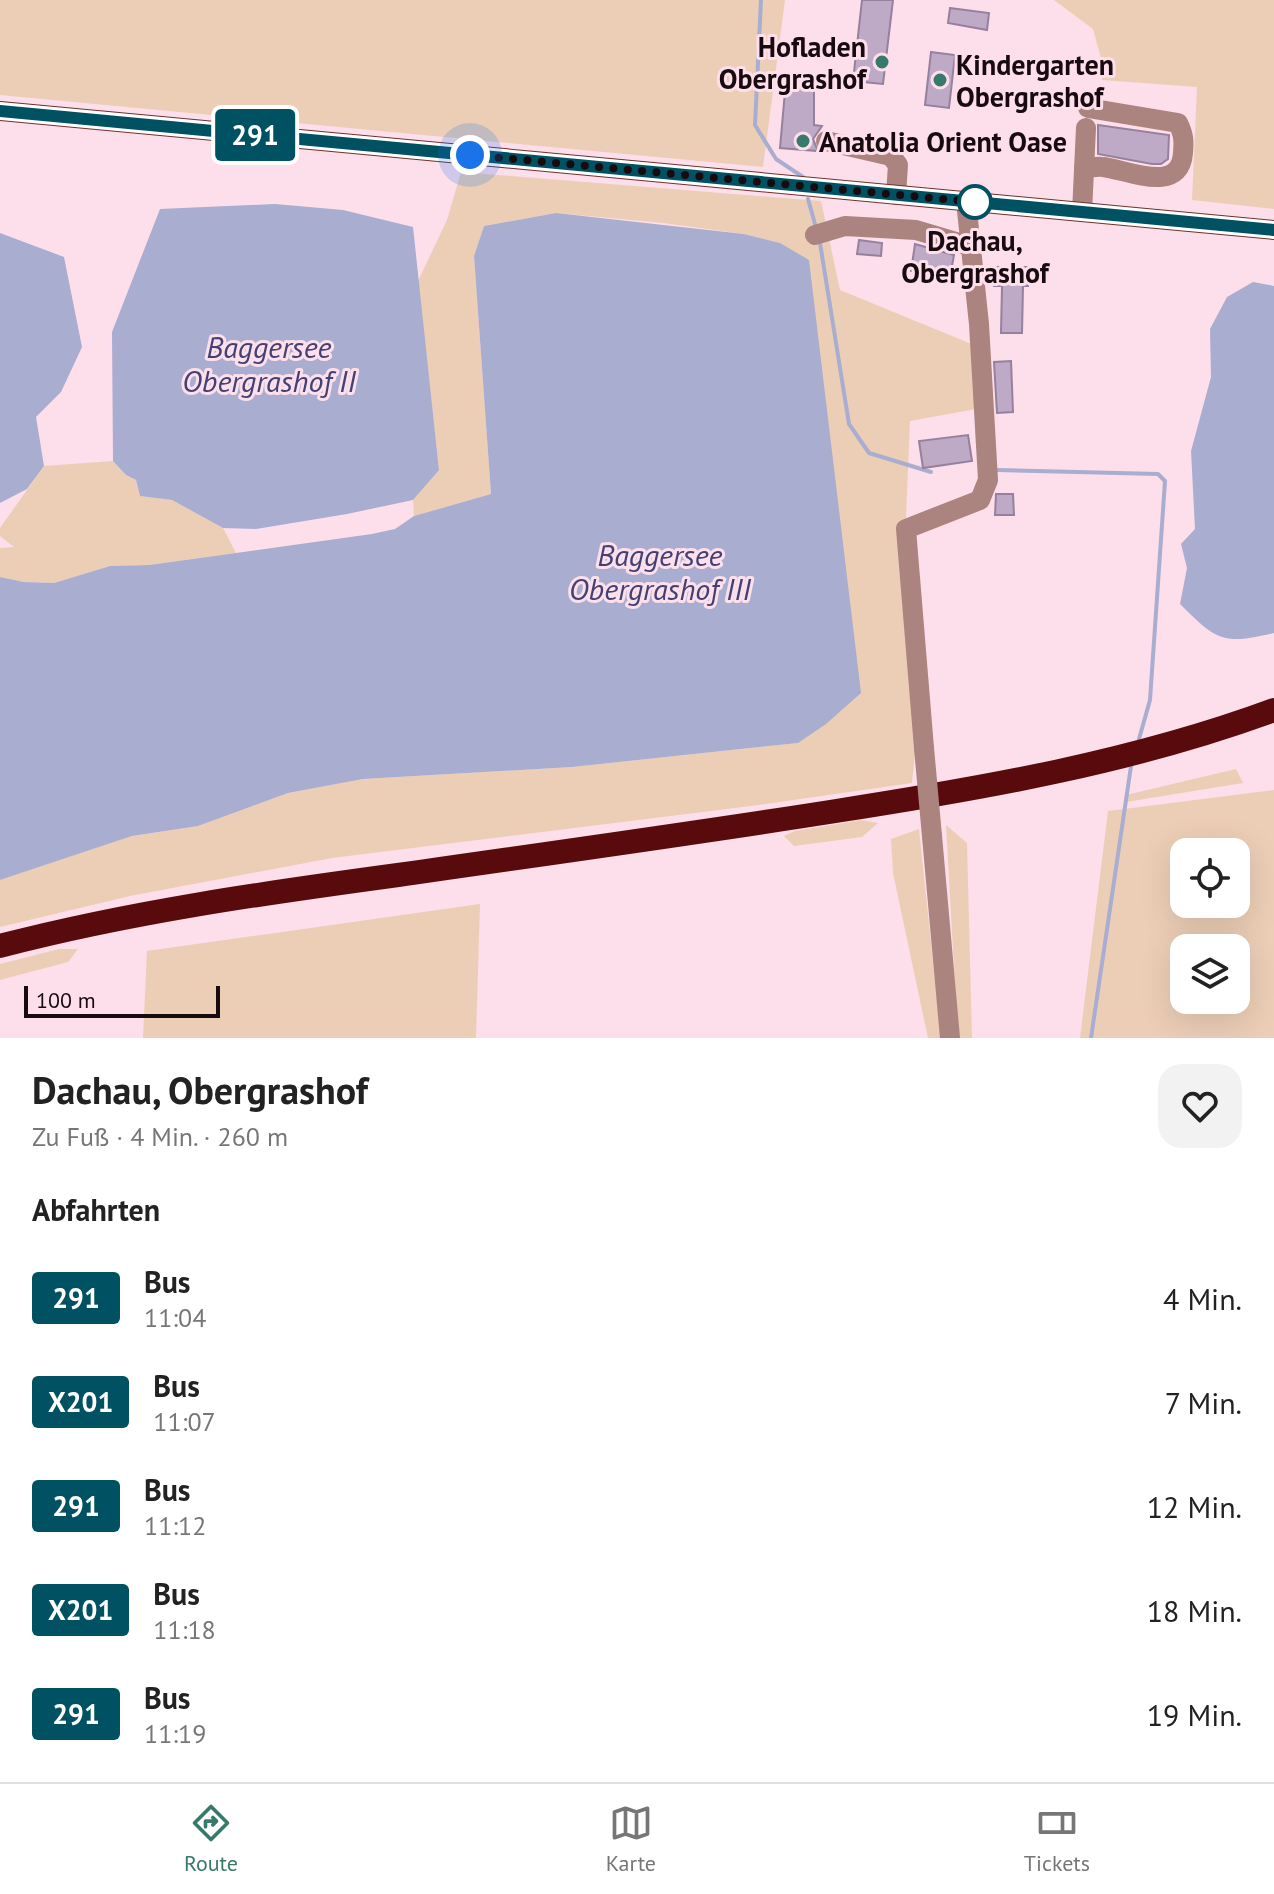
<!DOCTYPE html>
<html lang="de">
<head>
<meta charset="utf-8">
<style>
	:root { --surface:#fff; --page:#f2f2f2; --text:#222; --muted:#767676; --line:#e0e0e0; --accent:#37796a }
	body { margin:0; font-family:"PT Sans",sans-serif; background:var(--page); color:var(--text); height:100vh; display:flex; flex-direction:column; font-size:30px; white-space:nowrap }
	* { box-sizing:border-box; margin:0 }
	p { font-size:26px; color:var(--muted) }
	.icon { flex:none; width:44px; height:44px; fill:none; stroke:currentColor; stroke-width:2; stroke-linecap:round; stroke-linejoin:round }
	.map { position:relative; height:1038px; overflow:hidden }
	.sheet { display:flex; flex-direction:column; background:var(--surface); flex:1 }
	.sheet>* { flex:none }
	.badge { padding:0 16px; border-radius:6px; font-size:28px; line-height:52px }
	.buttons { position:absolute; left:1170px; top:838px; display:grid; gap:16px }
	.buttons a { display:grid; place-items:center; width:80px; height:80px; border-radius:16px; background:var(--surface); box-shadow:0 8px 32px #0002; font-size:40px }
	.scale { position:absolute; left:24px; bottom:20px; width:196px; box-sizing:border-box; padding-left:8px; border:4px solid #170b10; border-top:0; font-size:22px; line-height:28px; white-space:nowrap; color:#170b10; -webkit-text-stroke:6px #fddeeb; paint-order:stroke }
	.you { position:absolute; width:40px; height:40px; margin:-20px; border:6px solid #fff; border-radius:50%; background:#1a73e8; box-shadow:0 0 0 12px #1a73e833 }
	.map>.badge { position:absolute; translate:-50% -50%; box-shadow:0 0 0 4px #fff }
	h2 { padding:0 32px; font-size:30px; line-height:72px }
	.round { display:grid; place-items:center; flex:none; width:84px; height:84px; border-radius:24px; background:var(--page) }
	.overview { display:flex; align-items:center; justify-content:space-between; height:136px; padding:0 32px }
	h1 { font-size:38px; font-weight:800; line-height:60px }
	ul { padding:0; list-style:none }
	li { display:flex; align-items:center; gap:24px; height:104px; padding:0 32px }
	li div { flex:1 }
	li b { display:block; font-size:30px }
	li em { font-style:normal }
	li .badge { min-width:88px; font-weight:700; text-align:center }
	.tab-bar { display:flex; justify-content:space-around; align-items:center; height:112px; border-top:2px solid var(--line); background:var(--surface); font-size:22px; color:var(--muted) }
	.tab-bar a { display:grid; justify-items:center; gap:4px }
	.tab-bar .current { color:var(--accent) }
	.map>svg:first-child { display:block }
	.green { fill:#ecceb6; fill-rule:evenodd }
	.water { fill:#a9add0 }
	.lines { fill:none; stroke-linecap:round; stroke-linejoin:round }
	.stream { stroke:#a9add0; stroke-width:4 }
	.building { fill:#beaac7; stroke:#95819d; stroke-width:2 }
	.minor { stroke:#ab837f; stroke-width:20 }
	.major { stroke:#712f2b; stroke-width:20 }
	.highway { stroke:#590a0d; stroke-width:24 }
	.minor-bridge { stroke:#ab837f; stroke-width:20 }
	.line-casing { stroke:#fff; stroke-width:18 }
	.line { stroke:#005262; stroke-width:12 }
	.walk { stroke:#170b10; stroke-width:8; stroke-dasharray:0 14.4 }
	.poi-dot { fill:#37796a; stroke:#fddeeb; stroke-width:3 }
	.stop-dot { fill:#fff; stroke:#005262; stroke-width:4 }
	.labels { text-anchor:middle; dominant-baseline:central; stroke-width:6; stroke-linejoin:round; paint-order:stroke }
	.poi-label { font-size:28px; font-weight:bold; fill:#170b10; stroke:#fddeeb; text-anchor:start }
	.stop-label { font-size:28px; font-weight:bold; fill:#170b10; stroke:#fddeeb }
	.water-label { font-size:30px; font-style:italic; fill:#414273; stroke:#fddeeb }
</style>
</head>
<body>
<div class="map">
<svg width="1274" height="1038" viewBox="0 0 1274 1038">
	<rect width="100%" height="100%" fill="#fddeeb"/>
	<!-- green -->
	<g class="green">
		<path d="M 0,0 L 785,0 L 763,167 L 0,95 Z"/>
		<path d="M 1054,0 L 1274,0 L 1274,209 L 1192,200 L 1197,87 L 1102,80 L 1101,58 L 1093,29 Z"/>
		<path d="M 461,172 L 821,201 L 840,290 L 974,345 L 976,409 L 910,421 L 906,518 L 915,753 L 912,783 L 759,805 L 332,858 L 130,896 L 0,927 L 0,880 L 132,836 L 198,826 L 288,793 L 363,779 L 572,767 L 798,743 L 780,243 L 744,234 L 663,223 L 556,213 L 484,226 L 474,256 L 491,494 L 414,516 L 413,500 L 439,469 L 418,281 L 447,220 Z"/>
		<path d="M 113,461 L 126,475 L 136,480 L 140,496 L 172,500 L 223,528 L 236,553 L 149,565 L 110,566 L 54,583 L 24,582 L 0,577 L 0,548 L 14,547 L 0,536 L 0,528 L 44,466 Z"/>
		<path d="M 1236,769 L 1243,783 L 1126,802 L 1126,795 Z"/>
		<path d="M 1274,790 L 1274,1038 L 1080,1038 L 1108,811 ZM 1184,852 L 1236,852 L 1236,904 L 1184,904 ZM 1184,948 L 1236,948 L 1236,1000 L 1184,1000 Z"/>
		<path d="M 861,820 L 878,823 L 862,837 L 794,846 L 784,836 L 795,831 Z"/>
		<path d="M 946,825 L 967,843 L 972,1038 L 958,1038 Z"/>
		<path d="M 919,829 L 941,1038 L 928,1038 L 893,873 L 891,839 Z"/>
		<path d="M 480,904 L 476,1038 L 143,1038 L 147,951 Z"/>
		<path d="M 59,949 L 78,949 L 68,962 L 0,980 L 0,964 Z"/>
	</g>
	<!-- water -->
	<g class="water">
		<path d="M 275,204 L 343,210 L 413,227 L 439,470 L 413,500 L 347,514 L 256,529 L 223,528 L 172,500 L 140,496 L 136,480 L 126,475 L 113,461 L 112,332 L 160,209 Z"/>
		<path d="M 556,213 L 744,234 L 780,243 L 809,260 L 861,693 L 826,724 L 798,743 L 572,767 L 363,779 L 288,793 L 198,826 L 132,836 L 0,880 L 0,577 L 24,582 L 54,583 L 110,566 L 149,565 L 372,534 L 395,529 L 414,516 L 491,494 L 474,256 L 484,226 Z"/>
		<path d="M 0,233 L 64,257 L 82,347 L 61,392 L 36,417 L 44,466 L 27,489 L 0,503 Z"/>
		<path d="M 1253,282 L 1274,286 L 1274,633 C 1223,645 1217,641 1180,604 L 1187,568 L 1181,544 L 1195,529 L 1191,451 L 1211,377 L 1210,329 L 1227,297 Z"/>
	</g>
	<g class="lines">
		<!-- stream -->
		<g class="stream">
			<path d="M 761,0 L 755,125 L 776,159 L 803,177"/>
			<path d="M 808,199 L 815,224"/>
			<path d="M 820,243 L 849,424 L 869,453 L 931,472"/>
			<path d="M 997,470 L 1158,474 L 1165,481 L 1150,700 L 1139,739"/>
			<path d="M 1091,1038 L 1131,766"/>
		</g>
	</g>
	<!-- building -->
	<g class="building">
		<path d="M 862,0 L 893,0 L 883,84 L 853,81 Z"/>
		<path d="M 950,8 L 989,13 L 987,30 L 948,23 Z"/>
		<path d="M 931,52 L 955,55 L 949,108 L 925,105 Z"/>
		<path d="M 786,80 L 814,83 L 814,125 L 822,126 L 813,139 L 818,151 L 780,148 Z"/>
		<path d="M 1098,125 L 1169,135 L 1168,159 L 1161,164 L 1152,164 L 1098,154 Z"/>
		<path d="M 859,240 L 882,243 L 881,256 L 857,254 Z"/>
		<path d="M 915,244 L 954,255 L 950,277 L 911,271 Z"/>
		<path d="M 995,267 L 1029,267 L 1028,286 L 1023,286 L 1022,333 L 1001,333 L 1002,286 L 994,286 Z"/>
		<path d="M 1011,361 L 1013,412 L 997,413 L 994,362 Z"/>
		<path d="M 968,435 L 972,461 L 923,468 L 919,441 Z"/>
		<path d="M 996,494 L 1013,494 L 1014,515 L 995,515 Z"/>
	</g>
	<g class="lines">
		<!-- minor -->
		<g class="minor">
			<path d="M 826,141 L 891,156 L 898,165 L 896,195"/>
			<path d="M 1084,168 C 1090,168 1097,166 1103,167 C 1128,170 1180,195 1183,153 C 1184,141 1184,135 1178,123 L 1088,108"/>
			<path d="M 1082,212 L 1086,128"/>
			<path d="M 815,235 L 845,226 L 916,230 L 973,247"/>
			<path d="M 924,748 L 906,529 L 980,500 L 988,480 L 979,324 L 966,201"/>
			<path d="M 932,836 L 950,1038"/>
		</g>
		<!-- major -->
		<path class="major" d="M 0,111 L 1274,230"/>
		<!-- highway -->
		<path class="highway" d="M 0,946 C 130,912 265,893 398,875 C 544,854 690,834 836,811 C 984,788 1133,762 1274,710"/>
		<!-- minor-bridge -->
		<path class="minor-bridge" d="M 924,748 L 932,836"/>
	</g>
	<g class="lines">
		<!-- line casing -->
		<g class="line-casing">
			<path id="line" d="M 0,111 L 1274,230"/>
		</g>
		<!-- line -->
		<use href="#line" class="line"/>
		<!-- walk -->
		<path class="walk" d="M 470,155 L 975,202"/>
	</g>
	<!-- markers -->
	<g class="poi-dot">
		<circle cx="882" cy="62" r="8"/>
		<circle cx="940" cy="80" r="8"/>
		<circle cx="803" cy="141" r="8"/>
	</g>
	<circle class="stop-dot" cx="975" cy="202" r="16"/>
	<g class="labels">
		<!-- poi labels -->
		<g class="poi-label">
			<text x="866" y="46" text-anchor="end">Hofladen<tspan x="866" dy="32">Obergrashof</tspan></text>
			<text x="956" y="64">Kindergarten<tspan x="956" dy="32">Obergrashof</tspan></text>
			<text x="819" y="141">Anatolia Orient Oase</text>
		</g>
		<!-- stop labels -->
		<g class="stop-label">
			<text x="975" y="240">Dachau,<tspan x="975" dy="32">Obergrashof</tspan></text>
		</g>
		<!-- water labels -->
		<g class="water-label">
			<text x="269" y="346">Baggersee<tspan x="269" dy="34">Obergrashof II</tspan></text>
			<text x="660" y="554">Baggersee<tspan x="660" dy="34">Obergrashof III</tspan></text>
		</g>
	</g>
</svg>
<div class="buttons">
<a><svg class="icon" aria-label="locate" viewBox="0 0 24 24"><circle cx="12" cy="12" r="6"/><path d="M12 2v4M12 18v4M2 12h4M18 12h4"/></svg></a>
<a><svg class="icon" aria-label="layers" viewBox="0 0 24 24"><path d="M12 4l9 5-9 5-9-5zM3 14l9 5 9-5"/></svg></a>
</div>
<div class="scale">100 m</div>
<div class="you" style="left:470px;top:155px"></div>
<b class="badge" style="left:255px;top:135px;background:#005262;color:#fff">291</b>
</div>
<section class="sheet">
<div class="overview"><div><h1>Dachau, Obergrashof</h1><p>Zu Fuß · 4 Min. · 260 m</p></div><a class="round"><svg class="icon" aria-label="heart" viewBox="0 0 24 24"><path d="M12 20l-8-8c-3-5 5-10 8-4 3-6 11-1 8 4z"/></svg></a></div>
<h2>Abfahrten</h2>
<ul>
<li><span class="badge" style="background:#005262;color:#fff">291</span><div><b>Bus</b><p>11:04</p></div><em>4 Min.</em></li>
<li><span class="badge" style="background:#005262;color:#fff">X201</span><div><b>Bus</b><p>11:07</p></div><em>7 Min.</em></li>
<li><span class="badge" style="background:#005262;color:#fff">291</span><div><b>Bus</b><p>11:12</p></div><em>12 Min.</em></li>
<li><span class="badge" style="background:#005262;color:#fff">X201</span><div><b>Bus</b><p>11:18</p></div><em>18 Min.</em></li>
<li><span class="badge" style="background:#005262;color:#fff">291</span><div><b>Bus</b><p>11:19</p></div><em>19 Min.</em></li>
</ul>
</section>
<nav class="tab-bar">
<a class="current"><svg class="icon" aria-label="directions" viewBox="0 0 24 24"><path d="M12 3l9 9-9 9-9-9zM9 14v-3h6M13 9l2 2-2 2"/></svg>Route</a>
<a><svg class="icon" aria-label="map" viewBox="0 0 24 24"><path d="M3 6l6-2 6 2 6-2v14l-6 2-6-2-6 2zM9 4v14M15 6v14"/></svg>Karte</a>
<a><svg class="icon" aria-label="tickets" viewBox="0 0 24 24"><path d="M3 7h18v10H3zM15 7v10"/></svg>Tickets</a>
</nav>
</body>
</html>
